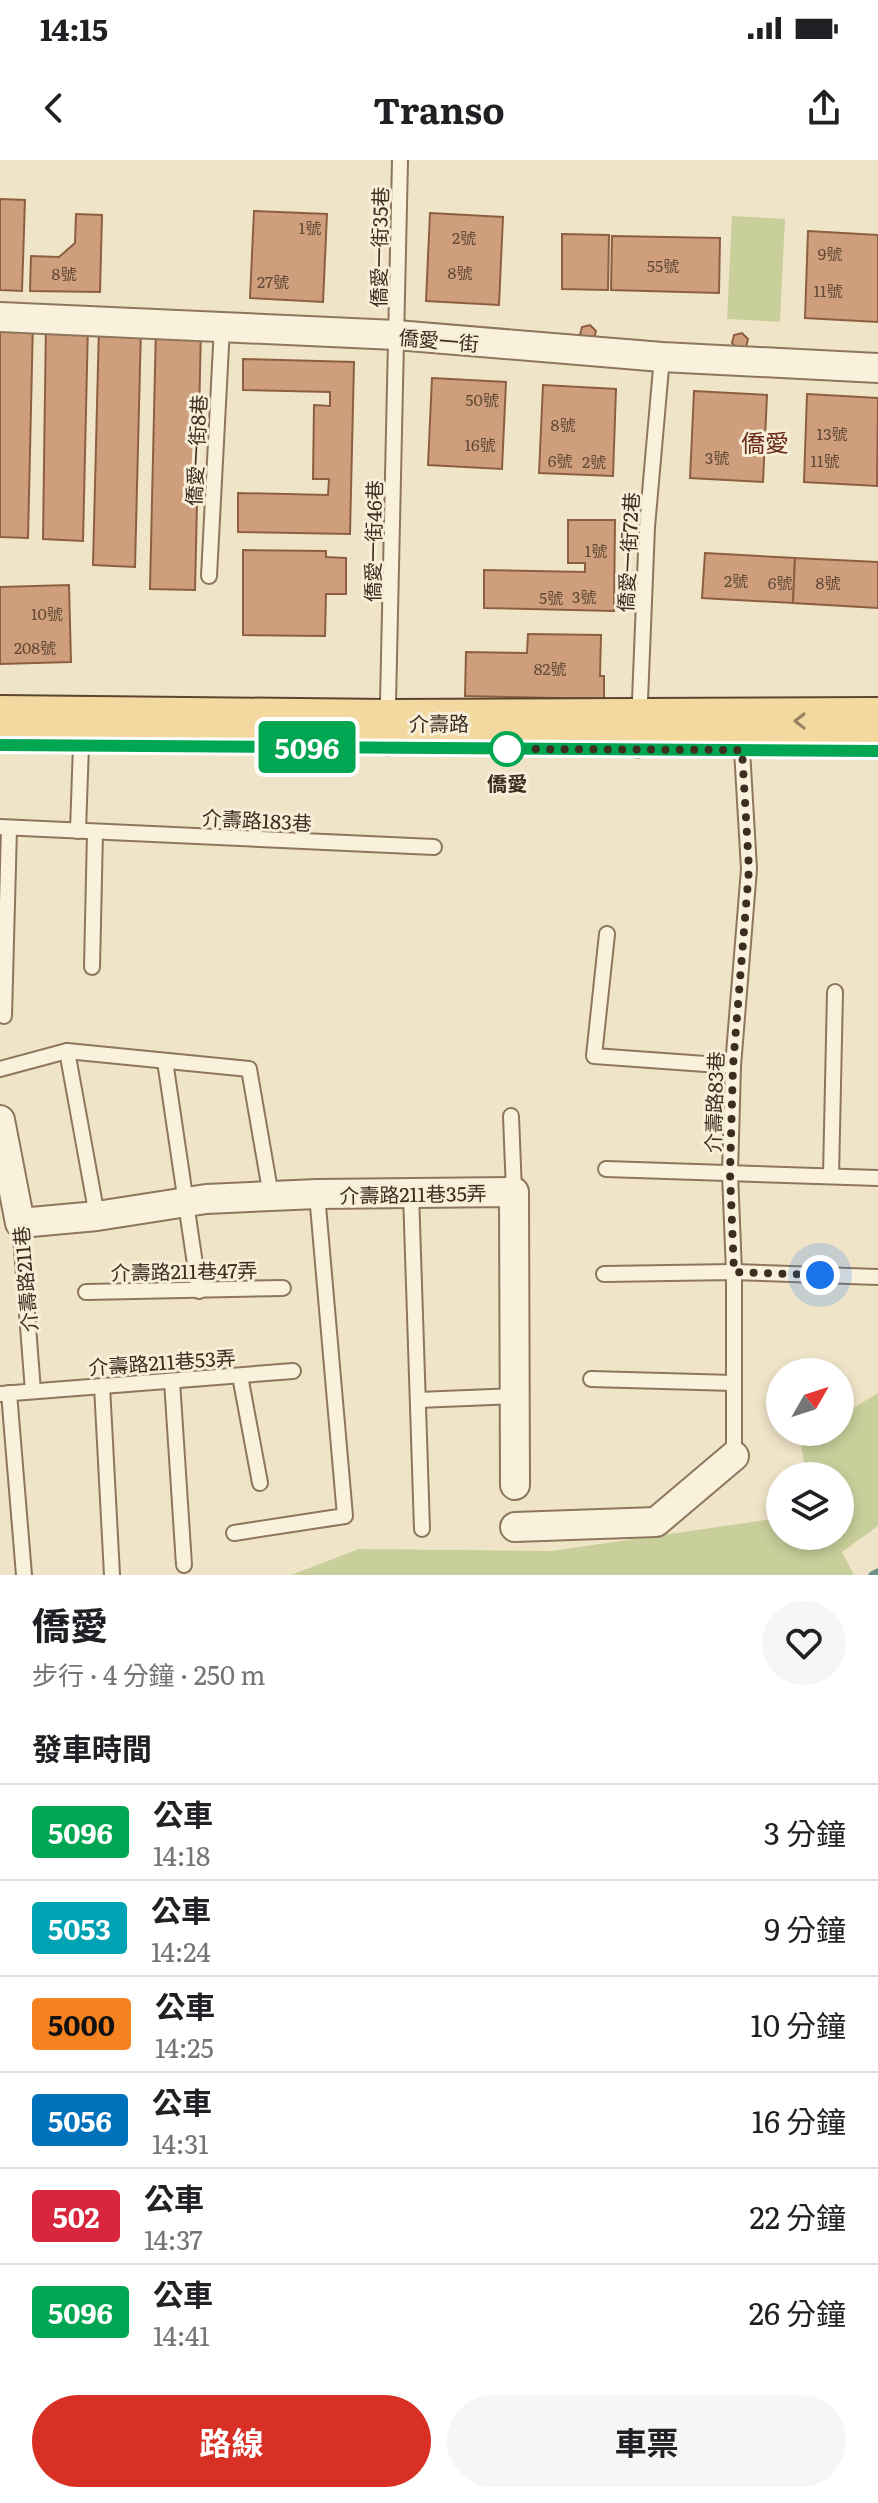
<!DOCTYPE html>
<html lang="zh-TW">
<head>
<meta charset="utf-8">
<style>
	:root { --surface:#fff; --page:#f6f6f6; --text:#202124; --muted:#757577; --line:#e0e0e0; --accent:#d93025 }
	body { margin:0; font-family:Literata,"Noto Sans TC",serif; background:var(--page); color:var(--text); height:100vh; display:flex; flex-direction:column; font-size:30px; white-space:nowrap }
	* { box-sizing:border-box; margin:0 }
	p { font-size:26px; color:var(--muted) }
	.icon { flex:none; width:44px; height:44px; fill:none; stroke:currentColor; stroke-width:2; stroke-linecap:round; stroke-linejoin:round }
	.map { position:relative; height:1415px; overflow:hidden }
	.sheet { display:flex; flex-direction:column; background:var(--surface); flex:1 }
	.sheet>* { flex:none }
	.badge { padding:0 16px; border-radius:6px; font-size:28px; line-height:52px }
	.needle { width:52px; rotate:51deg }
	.tools { position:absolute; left:766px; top:1198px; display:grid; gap:16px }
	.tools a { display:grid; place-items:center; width:88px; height:88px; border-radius:50%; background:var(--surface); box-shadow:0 4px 12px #0003; font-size:40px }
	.you { position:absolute; width:40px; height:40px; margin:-20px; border:6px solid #fff; border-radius:50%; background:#1a73e8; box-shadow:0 0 0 12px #1a73e833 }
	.map>.badge { position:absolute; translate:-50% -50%; box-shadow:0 0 0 4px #fff }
	h2 { padding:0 32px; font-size:30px; line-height:72px }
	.round { display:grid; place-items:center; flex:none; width:84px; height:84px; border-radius:42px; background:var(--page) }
	.overview { display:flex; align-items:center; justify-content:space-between; height:136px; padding:0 32px }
	h1 { font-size:38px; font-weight:700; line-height:60px }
	.cta { display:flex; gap:16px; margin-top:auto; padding:16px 32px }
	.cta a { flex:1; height:92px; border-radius:48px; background:var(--accent); color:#fff; font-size:32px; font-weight:700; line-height:92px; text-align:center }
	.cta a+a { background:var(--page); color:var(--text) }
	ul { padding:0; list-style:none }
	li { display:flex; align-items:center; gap:24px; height:96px; padding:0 32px; border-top:2px solid var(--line) }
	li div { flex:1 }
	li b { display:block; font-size:30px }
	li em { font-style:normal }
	li .badge { min-width:88px; font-weight:700; text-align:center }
	.status { display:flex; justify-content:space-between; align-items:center; height:56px; padding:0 40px; background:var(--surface); direction:ltr }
	.status svg { height:22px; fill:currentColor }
	header { display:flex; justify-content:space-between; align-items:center; height:104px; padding:0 32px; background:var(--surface); font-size:36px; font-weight:700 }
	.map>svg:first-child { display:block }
	.green { fill:#c9cf9b }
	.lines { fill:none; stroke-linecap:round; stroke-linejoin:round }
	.stream { stroke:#6f938a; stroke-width:7 }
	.building { fill:#cf9f7d; stroke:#8d5f41; stroke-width:2 }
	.lane-casing { stroke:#8d765c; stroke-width:18 }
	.street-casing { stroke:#8d765c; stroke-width:32 }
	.primary-casing { stroke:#5b4430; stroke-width:48 }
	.lane { stroke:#faf1dc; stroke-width:14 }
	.street { stroke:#faf1dc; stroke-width:28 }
	.primary { stroke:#f3d9a0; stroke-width:44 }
	.oneway { stroke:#988460 }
	.line-casing { stroke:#fff; stroke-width:18 }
	.line { stroke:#00a651; stroke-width:12 }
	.walk { stroke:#3d2e20; stroke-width:8; stroke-dasharray:0 14.4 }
	.stop-dot { fill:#fff; stroke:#00a651; stroke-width:4 }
	.labels { text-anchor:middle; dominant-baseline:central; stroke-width:6; stroke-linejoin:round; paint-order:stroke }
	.number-label { font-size:16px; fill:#624a37 }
	.street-label { font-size:20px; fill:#3d2e20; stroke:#f7eed8 }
	.stop-label { font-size:20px; font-weight:bold; fill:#3d2e20; stroke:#f7eed8 }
	.quarter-label { font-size:24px; fill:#6b2e1e; stroke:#f7eed8 }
</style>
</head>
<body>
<div class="status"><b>14:15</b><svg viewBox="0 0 49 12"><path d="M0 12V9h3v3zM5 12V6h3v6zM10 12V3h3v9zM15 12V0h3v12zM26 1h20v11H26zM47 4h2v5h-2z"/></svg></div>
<header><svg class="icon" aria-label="back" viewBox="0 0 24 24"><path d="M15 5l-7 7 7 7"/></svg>Transo<svg class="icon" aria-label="share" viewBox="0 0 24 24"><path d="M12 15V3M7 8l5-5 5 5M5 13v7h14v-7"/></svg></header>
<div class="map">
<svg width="878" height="1415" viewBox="0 0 878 1415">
	<rect width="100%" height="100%" fill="#f0e4c8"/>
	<!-- green -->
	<g class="green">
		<path d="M 732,56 L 785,59 L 780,162 L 727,159 Z"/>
		<path d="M 878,1233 L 878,1366 L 842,1392 L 854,1415 L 291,1415 L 359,1389 L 551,1391 L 780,1358 L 780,1376 L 840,1376 L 840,1316 L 806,1316 L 801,1283 L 817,1272 L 840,1272 L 840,1256 Z"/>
	</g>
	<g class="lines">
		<!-- stream -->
		<path class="stream" d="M 872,1415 L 878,1412"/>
	</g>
	<!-- building -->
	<g class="building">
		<path d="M 0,39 L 25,40 L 22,131 L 0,130 Z"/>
		<path d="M 254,51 L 327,54 L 323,142 L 250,138 Z"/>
		<path d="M 430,53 L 503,57 L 499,145 L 426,141 Z"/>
		<path d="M 76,54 L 102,55 L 100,132 L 30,131 L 31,96 L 59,97 L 75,83 Z"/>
		<path d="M 808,71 L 878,75 L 878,162 L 805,158 Z"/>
		<path d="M 562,74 L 609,75 L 608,130 L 562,129 Z"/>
		<path d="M 612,76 L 720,78 L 719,133 L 611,130 Z"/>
		<path d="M 0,160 L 33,161 L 28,378 L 0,377 Z"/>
		<path d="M 46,162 L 88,164 L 83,381 L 43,379 Z"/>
		<path d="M 590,165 L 596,171 L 594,178 L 586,181 L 580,175 L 582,167 Z"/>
		<path d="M 99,166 L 141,167 L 135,407 L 93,405 Z"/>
		<path d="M 156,166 L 201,168 L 195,430 L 150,429 Z"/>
		<path d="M 742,173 L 748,179 L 746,187 L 738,189 L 732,183 L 734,175 Z"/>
		<path d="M 243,199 L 354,202 L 350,374 L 238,372 L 238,333 L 328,335 L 329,319 L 313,319 L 314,245 L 330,246 L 330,232 L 243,230 Z"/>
		<path d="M 432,218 L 506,222 L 502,309 L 428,305 Z"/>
		<path d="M 543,225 L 616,229 L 613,316 L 539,313 Z"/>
		<path d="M 694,231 L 767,235 L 763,322 L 690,318 Z"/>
		<path d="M 807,234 L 878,238 L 877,326 L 804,322 Z"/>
		<path d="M 568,360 L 615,360 L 614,451 L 484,448 L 484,410 L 585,412 L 585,403 L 568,403 Z"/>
		<path d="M 243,390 L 326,391 L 326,397 L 346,398 L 346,434 L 326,434 L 325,476 L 243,475 Z"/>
		<path d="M 705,393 L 795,398 L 793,443 L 702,438 Z"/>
		<path d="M 795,398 L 878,402 L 878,448 L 793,443 Z"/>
		<path d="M 69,425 L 71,502 L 0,504 L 0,427 Z"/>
		<path d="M 528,474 L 601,475 L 600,516 L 604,516 L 604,539 L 465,536 L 466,492 L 527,493 Z"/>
	</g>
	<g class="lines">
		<!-- lane casing -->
		<g class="lane-casing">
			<g id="lane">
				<path d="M 209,416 L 222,167"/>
				<path d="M 387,588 L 400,0"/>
				<path d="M 638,590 L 647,367 L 662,197"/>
				<path d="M 0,667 L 434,687"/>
				<path d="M 78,671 L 81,585"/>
				<path d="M 607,774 L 594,896 L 733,906"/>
				<path d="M 92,807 L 95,672"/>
				<path d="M 4,856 L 9,668"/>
				<path d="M 67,891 L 97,1056"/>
				<path d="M 165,901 L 199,1131"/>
				<path d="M 0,909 L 67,891 L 249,909 L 271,1036"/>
				<path d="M 511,956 L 514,1032"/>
				<path d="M 606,1009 L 878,1018"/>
				<path d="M 831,1016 L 835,832"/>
				<path d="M 411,1033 L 422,1369"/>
				<path d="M 20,1063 L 33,1231"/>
				<path d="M 604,1114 L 734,1112 L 878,1117"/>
				<path d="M 86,1132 L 283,1128"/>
				<path d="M 240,1216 L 260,1323"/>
				<path d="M 591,1219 L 734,1223"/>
				<path d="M 172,1221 L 184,1405"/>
				<path d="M 102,1226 L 112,1415"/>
				<path d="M 9,1233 L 24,1415"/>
				<path d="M 0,1234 L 293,1211"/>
				<path d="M 418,1240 L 515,1236"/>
				<path d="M 734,1296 L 734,1112 L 730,1013 L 733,906 L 749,709 L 742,590"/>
				<path d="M 234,1373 L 345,1356 L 317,1034"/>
			</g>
		</g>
		<!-- street casing -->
		<g class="street-casing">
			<g id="street">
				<path d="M 0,157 L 396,175 L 662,197 L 878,208"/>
				<path d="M 0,960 L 20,1063 L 97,1056 L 206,1039 L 317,1034 L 514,1032 L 515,1325"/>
				<path d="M 515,1367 L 656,1362 L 734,1296"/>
			</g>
		</g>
		<!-- primary casing -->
		<g class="primary-casing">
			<path id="primary" d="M 0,558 L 388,562 L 878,560"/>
		</g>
		<!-- lane -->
		<use href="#lane" class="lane"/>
		<!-- street -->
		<use href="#street" class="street"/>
		<!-- primary -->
		<use href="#primary" class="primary"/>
	</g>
	<!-- one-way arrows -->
	<defs><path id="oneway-chevron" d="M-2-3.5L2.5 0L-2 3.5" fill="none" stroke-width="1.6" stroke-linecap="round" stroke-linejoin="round" transform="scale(2)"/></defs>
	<use class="oneway" href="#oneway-chevron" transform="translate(800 561) rotate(180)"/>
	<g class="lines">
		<!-- line casing -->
		<g class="line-casing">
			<path id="line" d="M 0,585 L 878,591"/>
		</g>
		<!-- line -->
		<use href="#line" class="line"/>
		<!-- walk -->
		<path class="walk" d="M 507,589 L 742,590 L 749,709 L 733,906 L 730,1013 L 734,1112 L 820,1115"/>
	</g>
	<!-- markers -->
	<circle class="stop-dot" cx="507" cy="589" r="16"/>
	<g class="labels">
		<!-- number labels -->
		<g class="number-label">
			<text x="310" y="67">1號</text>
			<text x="464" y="77">2號</text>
			<text x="830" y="93">9號</text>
			<text x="663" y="105">55號</text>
			<text x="460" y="112">8號</text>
			<text x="64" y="113">8號</text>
			<text x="273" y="121">27號</text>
			<text x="828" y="130">11號</text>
			<text x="482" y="239">50號</text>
			<text x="563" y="264">8號</text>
			<text x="832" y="273">13號</text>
			<text x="480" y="284">16號</text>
			<text x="717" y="297">3號</text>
			<text x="560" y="300">6號</text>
			<text x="825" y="300">11號</text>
			<text x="594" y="301">2號</text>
			<text x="596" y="390">1號</text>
			<text x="736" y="420">2號</text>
			<text x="780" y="422">6號</text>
			<text x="828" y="422">8號</text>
			<text x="584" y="436">3號</text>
			<text x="551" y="437">5號</text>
			<text x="47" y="453">10號</text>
			<text x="35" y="487">208號</text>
			<text x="550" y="508">82號</text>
		</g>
		<!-- street labels -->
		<g class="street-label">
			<text transform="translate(378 87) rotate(-89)">僑愛一街35巷</text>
			<text transform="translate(439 179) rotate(5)">僑愛一街</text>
			<text transform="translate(195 290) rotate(-87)">僑愛一街8巷</text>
			<text transform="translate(372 381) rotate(-89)">僑愛一街46巷</text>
			<text transform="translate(627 392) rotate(-87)">僑愛一街72巷</text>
			<text x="439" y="562">介壽路</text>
			<text transform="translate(257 659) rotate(3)">介壽路183巷</text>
			<text transform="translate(713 942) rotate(-88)">介壽路83巷</text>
			<text transform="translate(413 1033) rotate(-1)">介壽路211巷35弄</text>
			<text transform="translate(184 1110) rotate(-1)">介壽路211巷47弄</text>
			<text transform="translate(24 1119) rotate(-95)">介壽路211巷</text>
			<text transform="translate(162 1201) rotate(-4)">介壽路211巷53弄</text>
		</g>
		<!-- stop labels -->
		<g class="stop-label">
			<text x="507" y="622">僑愛</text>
		</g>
		<!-- quarter labels -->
		<g class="quarter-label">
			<text x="765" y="281">僑愛</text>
		</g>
	</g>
</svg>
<div class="tools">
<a><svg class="needle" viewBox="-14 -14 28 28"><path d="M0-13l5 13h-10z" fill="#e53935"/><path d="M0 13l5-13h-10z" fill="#757577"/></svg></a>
<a><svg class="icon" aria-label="layers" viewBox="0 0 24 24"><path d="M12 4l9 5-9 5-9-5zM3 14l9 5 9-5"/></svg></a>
</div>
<div class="you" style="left:820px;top:1115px"></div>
<b class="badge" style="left:307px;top:587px;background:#00a651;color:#fff">5096</b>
</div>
<section class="sheet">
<div class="overview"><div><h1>僑愛</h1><p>步行 · 4 分鐘 · 250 m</p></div><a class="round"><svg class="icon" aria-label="heart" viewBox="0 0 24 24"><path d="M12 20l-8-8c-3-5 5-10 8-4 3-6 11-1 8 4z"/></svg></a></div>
<h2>發車時間</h2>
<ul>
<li><span class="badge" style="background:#00a651;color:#fff">5096</span><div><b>公車</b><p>14:18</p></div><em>3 分鐘</em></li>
<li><span class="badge" style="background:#00a3b4;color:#fff">5053</span><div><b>公車</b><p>14:24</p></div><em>9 分鐘</em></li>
<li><span class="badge" style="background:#f58220;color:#111">5000</span><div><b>公車</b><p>14:25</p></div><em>10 分鐘</em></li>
<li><span class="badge" style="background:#0072bc;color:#fff">5056</span><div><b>公車</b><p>14:31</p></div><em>16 分鐘</em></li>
<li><span class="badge" style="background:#d7263d;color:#fff">502</span><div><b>公車</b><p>14:37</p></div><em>22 分鐘</em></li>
<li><span class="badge" style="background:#00a651;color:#fff">5096</span><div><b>公車</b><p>14:41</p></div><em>26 分鐘</em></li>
</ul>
<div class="cta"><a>路線</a><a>車票</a></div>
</section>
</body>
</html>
